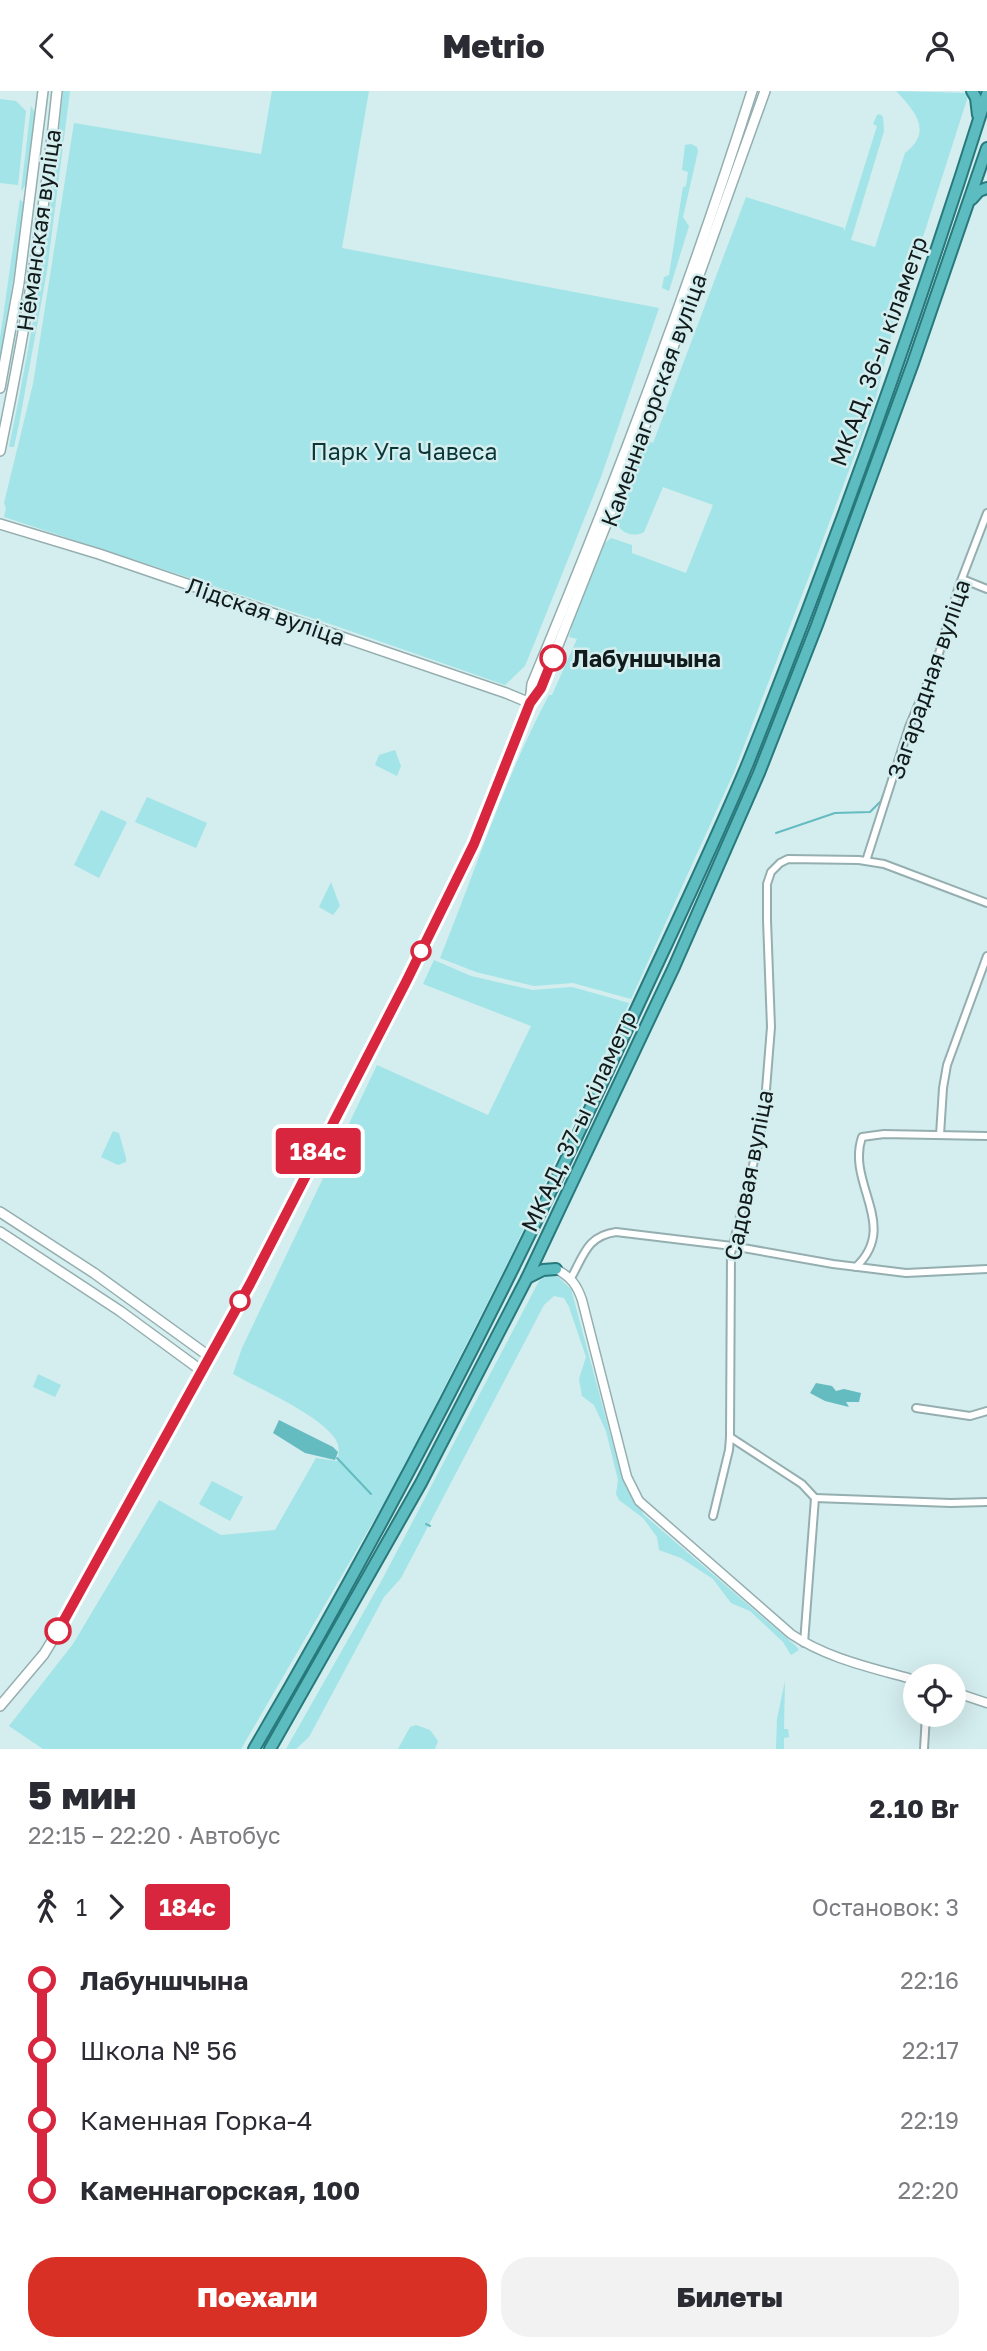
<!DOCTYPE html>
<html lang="ru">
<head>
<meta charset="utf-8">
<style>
	:root { --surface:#fff; --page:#f2f2f3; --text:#2b2b33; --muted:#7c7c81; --accent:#d93025 }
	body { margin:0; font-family:"Golos Text",sans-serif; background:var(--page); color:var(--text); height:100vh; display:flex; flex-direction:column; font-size:26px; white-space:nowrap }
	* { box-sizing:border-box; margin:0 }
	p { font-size:23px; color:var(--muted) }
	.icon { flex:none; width:38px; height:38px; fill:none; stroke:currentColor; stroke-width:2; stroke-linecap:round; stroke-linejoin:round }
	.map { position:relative; height:1658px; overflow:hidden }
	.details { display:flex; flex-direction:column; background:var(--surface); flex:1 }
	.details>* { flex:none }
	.badge { padding:0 14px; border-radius:5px; font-size:24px; line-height:46px }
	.controls { position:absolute; left:903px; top:1573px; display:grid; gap:14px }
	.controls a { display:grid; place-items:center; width:63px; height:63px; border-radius:50%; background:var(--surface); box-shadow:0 7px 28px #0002; font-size:35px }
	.map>.badge { position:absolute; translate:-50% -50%; box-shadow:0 0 0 4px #fff }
	.legs { display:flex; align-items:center; gap:10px; height:77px; padding:0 28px; font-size:23px }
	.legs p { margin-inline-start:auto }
	.headline { display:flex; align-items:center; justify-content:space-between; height:119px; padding:0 28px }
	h1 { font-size:38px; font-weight:800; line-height:52px }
	.primary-button { display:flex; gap:14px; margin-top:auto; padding:14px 28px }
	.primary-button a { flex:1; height:80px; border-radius:28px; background:var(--accent); color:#fff; font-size:28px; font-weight:800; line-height:80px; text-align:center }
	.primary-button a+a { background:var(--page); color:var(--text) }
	ul { padding:0 28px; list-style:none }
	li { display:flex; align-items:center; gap:24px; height:70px; font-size:26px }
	li i { display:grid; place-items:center; width:10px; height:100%; margin:0 9px; background:currentColor }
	li i::after { content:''; width:18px; height:18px; margin:-9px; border:5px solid; border-radius:50%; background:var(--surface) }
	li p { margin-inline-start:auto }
	li:first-child i { background:linear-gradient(#0000 50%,currentColor 0) }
	li:last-child i { background:linear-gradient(currentColor 50%,#0000 0) }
	header { display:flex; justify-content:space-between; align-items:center; height:91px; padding:0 28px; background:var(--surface); font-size:32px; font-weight:800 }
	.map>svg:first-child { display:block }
	.green { fill:#a2e4e7 }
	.water { fill:#64bcc0 }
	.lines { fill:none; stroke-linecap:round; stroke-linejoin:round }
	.stream { stroke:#64bcc0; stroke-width:2 }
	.minor-casing { stroke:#95aeaf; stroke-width:10 }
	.tertiary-casing { stroke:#95aeaf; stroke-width:11 }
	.secondary-casing { stroke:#95aeaf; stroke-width:12 }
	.trunk-casing { stroke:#28797c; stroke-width:14 }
	.minor { stroke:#fff; stroke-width:6 }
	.tertiary { stroke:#fff; stroke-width:8 }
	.secondary { stroke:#fff; stroke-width:9 }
	.trunk { stroke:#5cbcc0; stroke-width:10 }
	.line-1-casing { stroke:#fff; stroke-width:16 }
	.line-1 { stroke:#d7263d; stroke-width:10 }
	.stop-1-dot { fill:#fff; stroke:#d7263d; stroke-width:3.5 }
	.labels { text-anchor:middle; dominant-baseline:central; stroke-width:5; stroke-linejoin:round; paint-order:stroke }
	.street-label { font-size:23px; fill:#121b1b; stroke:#d4edee }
	.park-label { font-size:23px; fill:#093637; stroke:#d4edee }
	.stop-label { font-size:23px; font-weight:bold; fill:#121b1b; stroke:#d4edee; text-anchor:start }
</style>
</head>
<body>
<header><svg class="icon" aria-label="back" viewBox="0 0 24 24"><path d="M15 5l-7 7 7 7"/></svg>Metrio<svg class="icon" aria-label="person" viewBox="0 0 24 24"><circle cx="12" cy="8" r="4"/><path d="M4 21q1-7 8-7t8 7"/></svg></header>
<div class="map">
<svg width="987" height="1658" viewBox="0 0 987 1658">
	<rect width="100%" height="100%" fill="#d4edee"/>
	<!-- green -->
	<g class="green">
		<path d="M 63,0 L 70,0 L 47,180 L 19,333 L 14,356 L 9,356 C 34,238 52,120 63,0 Z"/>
		<path d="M 272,0 L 369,0 L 342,157 L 659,217 L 601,386 L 536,548 L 525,575 L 505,594 L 336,535 L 4,426 L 6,417 L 4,412 L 33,293 L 74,32 L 261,63 Z"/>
		<path d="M 896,0 L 969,2 L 891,246 L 875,310 L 810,483 L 734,681 L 631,908 L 573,892 L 534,895 L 476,881 L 440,867 C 476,779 504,688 549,604 L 552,604 L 577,548 L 569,546 L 575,524 L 605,452 L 611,447 L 632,454 L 632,462 L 686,482 L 713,414 L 663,396 L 644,441 C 631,448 617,440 615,426 L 644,348 L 653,352 L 746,106 L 844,137 L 844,141 L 877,35 L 873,33 L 877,24 L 880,23 L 883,26 L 884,40 L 851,149 L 875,156 L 905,62 C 934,40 914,19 896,0 Z"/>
		<path d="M 0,8 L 16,10 L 26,20 L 18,94 L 0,92 Z"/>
		<path d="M 31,15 L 35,22 C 33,38 32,92 21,100 Z"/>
		<path d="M 691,53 L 697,56 L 698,60 L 683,126 L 689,135 L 669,200 L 662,197 L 664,186 L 669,184 L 683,96 L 686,95 L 688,81 L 682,79 L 685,54 Z"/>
		<path d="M 20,108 L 25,114 L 0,272 L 0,247 Z"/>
		<path d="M 395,659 L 401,675 L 397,685 L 375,674 L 379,664 Z"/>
		<path d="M 147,706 L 207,732 L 196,757 L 135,731 Z"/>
		<path d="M 101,719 L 127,731 L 99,787 L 74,774 Z"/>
		<path d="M 331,791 L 340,815 L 333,824 L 319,816 Z"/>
		<path d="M 434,869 L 471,885 L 532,899 L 572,896 L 629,912 L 508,1171 L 395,1393 L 241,1658 L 43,1658 L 9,1635 L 73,1553 L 159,1409 L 221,1444 L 275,1439 L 316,1367 L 337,1370 C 339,1363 340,1356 336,1349 C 319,1323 261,1299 233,1283 L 242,1257 L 377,974 L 488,1024 L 531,935 L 423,893 Z"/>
		<path d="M 113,1040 L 119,1042 L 126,1067 L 126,1071 L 118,1074 L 101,1066 Z"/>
		<path d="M 548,1184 L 557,1185 L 571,1198 L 622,1387 L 644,1424 L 796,1555 L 799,1559 L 791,1564 L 783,1551 L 750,1520 L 731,1512 L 713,1488 L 681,1467 L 659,1459 L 657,1446 L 643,1427 L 619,1409 L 616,1403 L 618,1389 L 606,1340 L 594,1314 L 582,1305 L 579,1288 L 586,1266 L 569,1216 L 564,1207 L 554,1205 L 544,1214 L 401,1487 L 384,1506 L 309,1646 L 296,1658 L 286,1658 L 383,1487 L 539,1190 Z"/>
		<path d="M 38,1283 L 61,1294 L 55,1306 L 33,1296 Z"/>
		<path d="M 212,1390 L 243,1406 L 230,1430 L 199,1413 Z"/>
		<path d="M 785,1590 L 784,1638 L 788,1638 L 789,1646 L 784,1647 L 784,1658 L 776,1658 L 777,1628 Z"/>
		<path d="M 416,1634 L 430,1639 L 438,1650 L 435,1658 L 398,1658 L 410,1636 Z"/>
	</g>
	<!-- water -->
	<g class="water">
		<path d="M 816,1292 L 832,1295 L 836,1300 L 844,1298 L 861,1302 L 859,1311 L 846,1311 L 849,1316 L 825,1310 L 810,1302 Z"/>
		<path d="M 279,1329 L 333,1356 L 338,1361 L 335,1369 L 305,1362 L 273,1342 Z"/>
	</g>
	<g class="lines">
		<!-- stream -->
		<g class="stream">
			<path d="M 776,742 L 835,722 L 870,721 L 881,710 L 883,704"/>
			<path d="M 337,1367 L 371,1403"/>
			<path d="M 426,1433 L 430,1435"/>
		</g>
		<!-- minor casing -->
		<g class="minor-casing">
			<g id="minor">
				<path d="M 962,488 L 987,498"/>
				<path d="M 866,770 L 909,636 L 937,569 L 959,495 L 987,422"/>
				<path d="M 940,1044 L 943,997 L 947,974 L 987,865"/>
				<path d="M 856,1176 C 900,1134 846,1093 862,1046 L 884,1043 L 987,1045"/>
				<path d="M 571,1187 C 584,1164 587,1145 616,1141 L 732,1155 L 833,1173 L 906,1182 L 987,1178"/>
				<path d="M 916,1317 L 970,1325 L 987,1320"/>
				<path d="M 730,1346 L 802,1393 L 815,1407"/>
				<path d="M 815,1407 L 951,1412 L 987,1411"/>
				<path d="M 713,1425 L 729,1359 L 730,1346 L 731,1162 L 759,1050 L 765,1011 L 771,936 L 767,829 L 767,793 L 771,781 L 780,772 L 788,768 L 859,769 L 884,773 L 987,812"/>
				<path d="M 804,1552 L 815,1407"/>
				<path d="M 924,1658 L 926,1624"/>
			</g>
		</g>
		<!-- tertiary casing -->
		<g class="tertiary-casing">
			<g id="tertiary">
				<path d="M 556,1178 C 571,1186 577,1194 582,1209 L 627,1386 L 639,1410 L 791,1543 C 828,1568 873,1577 915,1589"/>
				<path d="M 954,1601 L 987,1612"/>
			</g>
		</g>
		<!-- secondary casing -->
		<g class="secondary-casing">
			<g id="secondary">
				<path d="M 0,297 L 19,192 L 43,0"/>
				<path d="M 0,360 C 25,241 45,121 57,0"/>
				<path d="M 0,433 L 99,463 L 506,602 L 530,612"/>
				<path d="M 531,611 L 541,597 L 642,343 L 765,0"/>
				<path d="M 0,1121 L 94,1182 L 210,1266"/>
				<path d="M 0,1141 L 120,1220 L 202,1280"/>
				<path d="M 0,1615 L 44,1563 L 69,1522 L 249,1193 L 450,803 L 474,753 L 530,612 L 532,593 C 613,399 688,201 752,0"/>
			</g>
		</g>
		<!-- trunk casing -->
		<g class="trunk-casing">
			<g id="trunk">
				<path d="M 972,0 L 976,7 L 978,24"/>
				<path d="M 972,108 L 979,100 L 987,97"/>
				<path d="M 527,1187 L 543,1179 L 556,1178"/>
				<path d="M 254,1658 C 394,1419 520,1173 635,921 C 673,839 713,756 748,672 C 836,452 916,229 987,3"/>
				<path d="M 270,1658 L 421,1392 L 527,1187 L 674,876 L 759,682 L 817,534 L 913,272 L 987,57"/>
			</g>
		</g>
		<!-- minor -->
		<use href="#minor" class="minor"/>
		<!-- tertiary -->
		<use href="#tertiary" class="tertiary"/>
		<!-- secondary -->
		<use href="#secondary" class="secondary"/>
		<!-- trunk -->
		<use href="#trunk" class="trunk"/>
	</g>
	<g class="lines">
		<!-- line-1 casing -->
		<g class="line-1-casing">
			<path id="line-1" d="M 58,1540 L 250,1193 L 406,891 L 474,753 L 530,612 L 541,597 L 553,567"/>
		</g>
		<!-- line-1 -->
		<use href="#line-1" class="line-1"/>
	</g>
	<!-- markers -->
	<g class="stop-1-dot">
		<circle cx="553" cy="567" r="12"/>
		<circle cx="421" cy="860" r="9"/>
		<circle cx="240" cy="1210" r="9"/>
		<circle cx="58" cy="1540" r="12"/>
	</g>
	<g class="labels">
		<!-- street labels -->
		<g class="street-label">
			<text transform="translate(38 139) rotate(-82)">Нёманская вуліца</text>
			<text transform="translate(878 260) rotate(-70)">МКАД, 36-ы кіламетр</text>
			<text transform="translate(653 309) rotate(-70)">Каменнагорская вуліца</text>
			<text transform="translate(266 520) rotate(19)">Лідская вуліца</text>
			<text transform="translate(928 588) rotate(-71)">Загарадная вуліца</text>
			<text transform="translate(578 1030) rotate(-65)">МКАД, 37-ы кіламетр</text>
			<text transform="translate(748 1084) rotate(-79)">Садовая вуліца</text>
		</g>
		<!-- park labels -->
		<g class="park-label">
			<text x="404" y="360">Парк Уга Чавеса</text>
		</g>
		<!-- stop labels -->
		<g class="stop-label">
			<text x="572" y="567">Лабуншчына</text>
		</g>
	</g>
</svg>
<div class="controls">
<a><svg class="icon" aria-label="locate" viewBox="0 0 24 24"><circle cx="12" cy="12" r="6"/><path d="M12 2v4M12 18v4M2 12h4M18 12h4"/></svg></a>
</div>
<b class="badge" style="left:318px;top:1060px;background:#d7263d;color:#fff">184с</b>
</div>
<section class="details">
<div class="headline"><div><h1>5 мин</h1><p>22:15 – 22:20 · Автобус</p></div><b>2.10 Br</b></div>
<div class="legs"><svg class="icon" aria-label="walk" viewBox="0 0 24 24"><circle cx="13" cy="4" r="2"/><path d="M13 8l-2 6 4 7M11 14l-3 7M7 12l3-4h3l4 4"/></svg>1<svg class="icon" aria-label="forward" viewBox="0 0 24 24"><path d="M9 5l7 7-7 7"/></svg><b class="badge" style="background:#d7263d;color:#fff">184с</b><p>Остановок: 3</p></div>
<ul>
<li><i style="color:#d7263d"></i><b>Лабуншчына</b><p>22:16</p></li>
<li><i style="color:#d7263d"></i><span>Школа № 56</span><p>22:17</p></li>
<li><i style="color:#d7263d"></i><span>Каменная Горка-4</span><p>22:19</p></li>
<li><i style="color:#d7263d"></i><b>Каменнагорская, 100</b><p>22:20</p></li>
</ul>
<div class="primary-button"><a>Поехали</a><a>Билеты</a></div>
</section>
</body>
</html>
